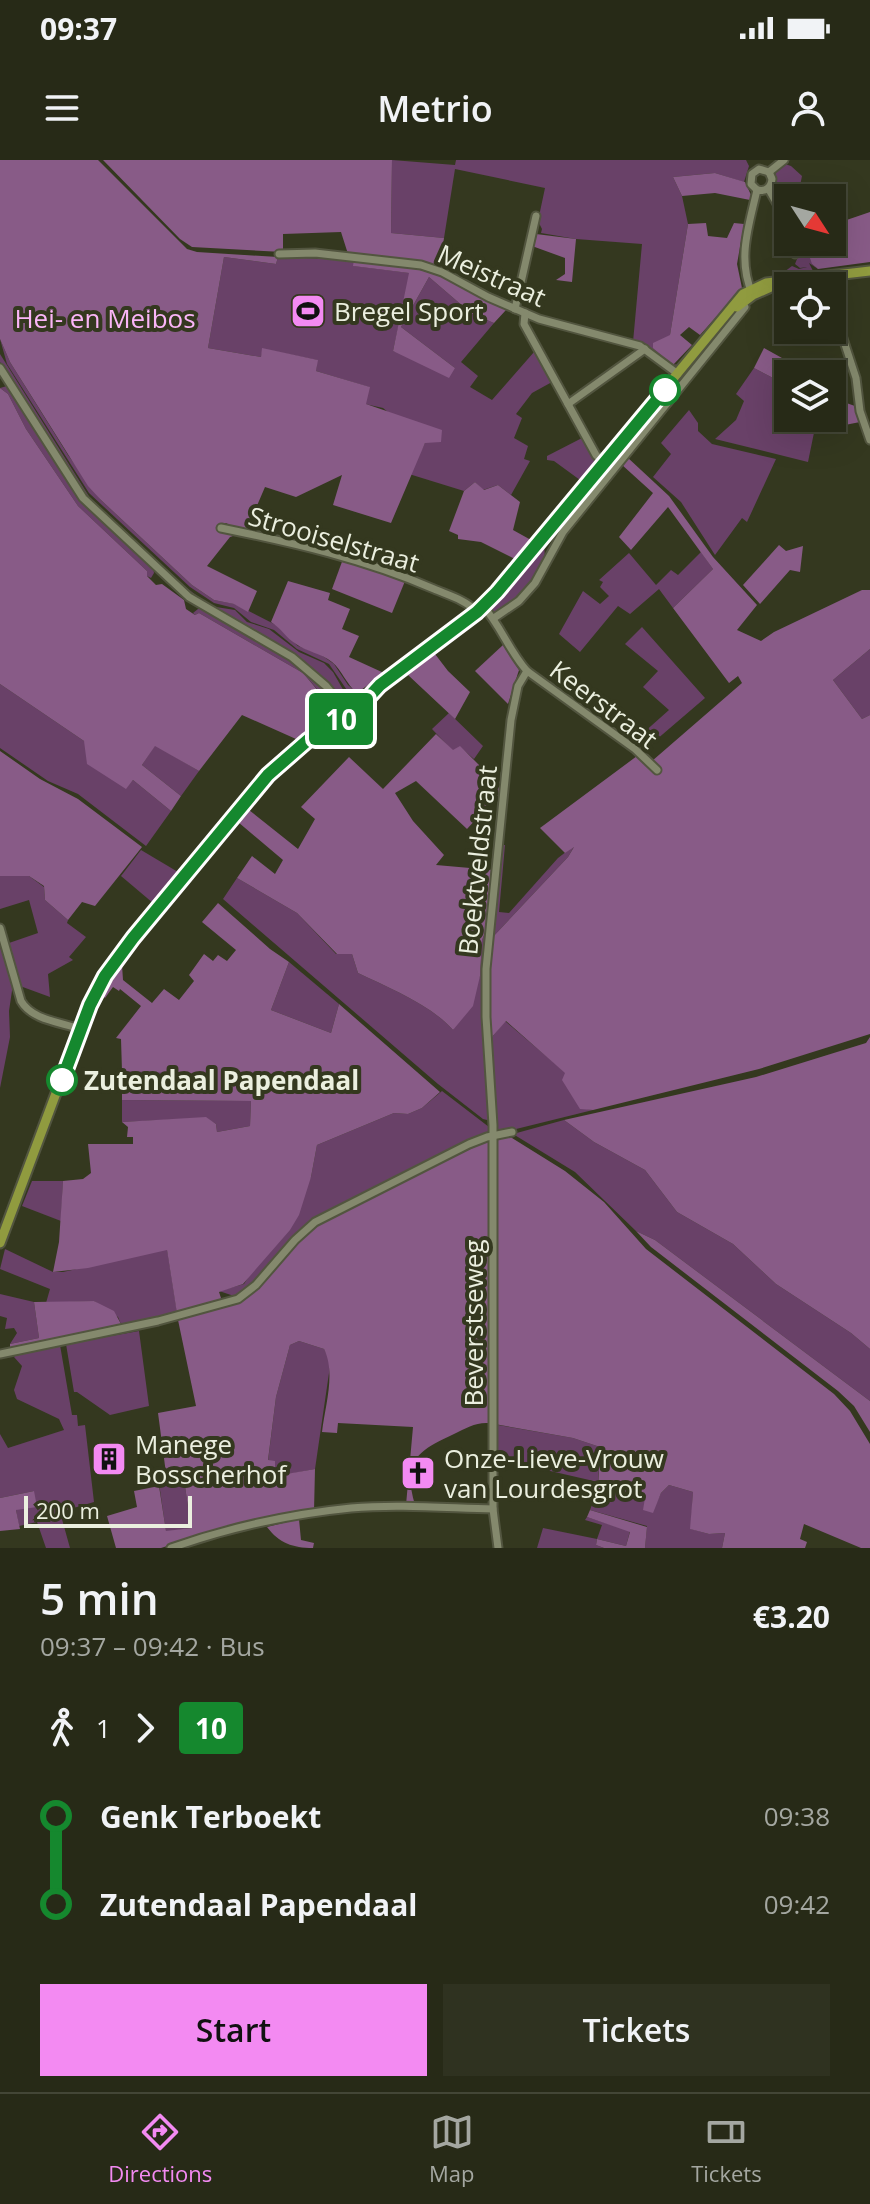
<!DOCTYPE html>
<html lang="en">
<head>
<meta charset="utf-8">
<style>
	:root { --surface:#272a17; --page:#2f3220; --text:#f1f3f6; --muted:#a4a7a1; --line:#434636; --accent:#f38af2 }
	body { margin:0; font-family:"Open Sans",sans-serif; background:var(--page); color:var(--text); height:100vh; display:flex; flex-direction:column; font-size:30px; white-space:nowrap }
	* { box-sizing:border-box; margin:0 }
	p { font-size:26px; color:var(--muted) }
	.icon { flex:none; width:44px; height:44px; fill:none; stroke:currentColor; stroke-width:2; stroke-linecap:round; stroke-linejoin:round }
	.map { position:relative; height:1388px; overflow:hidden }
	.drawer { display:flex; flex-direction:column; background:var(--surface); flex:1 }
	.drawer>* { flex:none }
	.badge { padding:0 16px; border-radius:6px; font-size:28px; line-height:52px }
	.needle { width:52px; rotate:126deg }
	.controls { position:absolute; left:774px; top:24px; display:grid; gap:16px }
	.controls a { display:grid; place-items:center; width:72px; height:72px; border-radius:0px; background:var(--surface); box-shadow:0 8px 32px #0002,0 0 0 2px var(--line); font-size:40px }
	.scale { position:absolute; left:24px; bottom:20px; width:168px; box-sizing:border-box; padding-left:8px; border:4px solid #ebefdf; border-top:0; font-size:22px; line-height:28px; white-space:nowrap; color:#ebefdf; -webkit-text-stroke:6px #34381f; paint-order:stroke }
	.map>.badge { position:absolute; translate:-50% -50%; box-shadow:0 0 0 4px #fff }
	.legs { display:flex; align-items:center; gap:12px; height:88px; padding:0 40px; font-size:26px }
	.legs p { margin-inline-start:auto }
	.head { display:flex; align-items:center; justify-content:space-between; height:136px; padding:0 40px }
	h1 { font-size:44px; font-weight:600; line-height:60px }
	.button { display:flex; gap:16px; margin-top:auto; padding:16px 40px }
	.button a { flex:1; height:92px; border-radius:0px; background:var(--accent); color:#111; font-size:32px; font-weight:600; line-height:92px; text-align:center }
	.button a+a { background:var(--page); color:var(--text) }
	ul { padding:0 40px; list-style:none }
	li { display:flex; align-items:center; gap:28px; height:88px; font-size:30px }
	li i { display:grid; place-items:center; width:12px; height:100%; margin:0 10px; background:currentColor }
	li i::after { content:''; width:20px; height:20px; margin:-10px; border:6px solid; border-radius:50%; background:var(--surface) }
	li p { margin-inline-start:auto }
	li:first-child i { background:linear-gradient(#0000 50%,currentColor 0) }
	li:last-child i { background:linear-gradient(currentColor 50%,#0000 0) }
	.status { display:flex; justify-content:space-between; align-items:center; height:56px; padding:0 40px; background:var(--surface); direction:ltr }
	.status svg { height:22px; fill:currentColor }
	header { display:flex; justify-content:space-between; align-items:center; height:104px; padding:0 40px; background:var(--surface); font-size:36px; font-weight:600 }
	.dock { display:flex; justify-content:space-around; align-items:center; height:112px; border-top:2px solid var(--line); background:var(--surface); font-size:22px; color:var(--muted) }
	.dock a { display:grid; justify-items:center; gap:4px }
	.dock .current { color:var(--accent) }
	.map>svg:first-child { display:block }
	.green { fill:#694168 }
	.forest { fill:#885b87 }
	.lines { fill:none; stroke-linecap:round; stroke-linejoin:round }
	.minor-casing { stroke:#52553f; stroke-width:11 }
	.major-casing { stroke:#52553f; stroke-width:13 }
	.minor { stroke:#84896d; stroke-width:7 }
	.major { stroke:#909b3f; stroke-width:9 }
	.line-1-casing { stroke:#fff; stroke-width:18 }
	.line-1 { stroke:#15882e; stroke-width:12 }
	.stop-1-dot { fill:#fff; stroke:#15882e; stroke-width:4 }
	.labels { text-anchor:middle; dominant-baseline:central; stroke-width:8; stroke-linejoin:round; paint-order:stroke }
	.street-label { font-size:26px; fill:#ebefdf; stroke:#34381f }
	.poi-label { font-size:26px; fill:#ebefdf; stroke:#34381f; text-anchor:start }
	.park-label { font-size:26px; fill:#fab5f7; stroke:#34381f }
	.stop-label { font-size:26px; font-weight:bold; fill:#ebefdf; stroke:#34381f; text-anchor:start }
</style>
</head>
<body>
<div class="status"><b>09:37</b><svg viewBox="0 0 49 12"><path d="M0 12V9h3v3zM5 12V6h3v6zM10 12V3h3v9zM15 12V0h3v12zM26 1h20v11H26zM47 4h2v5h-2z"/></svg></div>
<header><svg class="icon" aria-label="menu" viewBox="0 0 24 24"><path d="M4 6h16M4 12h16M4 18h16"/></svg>Metrio<svg class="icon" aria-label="person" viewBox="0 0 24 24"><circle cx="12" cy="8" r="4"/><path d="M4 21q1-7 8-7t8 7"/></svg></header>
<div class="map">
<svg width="870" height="1388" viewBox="0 0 870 1388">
	<rect width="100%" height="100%" fill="#34381f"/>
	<!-- green -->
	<g class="green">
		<path d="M 392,0 L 455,5 L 456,0 L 746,0 L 749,6 L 744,22 L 715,13 L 673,17 L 682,36 L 688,64 L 670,175 L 673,205 L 677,204 L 673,208 L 649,188 L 633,182 L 642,84 L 576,79 L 541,73 L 542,69 L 538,61 L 545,28 L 455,9 L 444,78 L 391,73 Z"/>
		<path d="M 785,4 L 791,6 L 802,16 L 800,26 L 815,38 L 788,38 L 788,52 L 774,28 L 776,12 Z"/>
		<path d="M 832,73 L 837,82 L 812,104 L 818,109 L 809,103 L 813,111 L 780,115 L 792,106 L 799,109 L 807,107 L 800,108 L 795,104 L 799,94 L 795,82 L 832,82 Z"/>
		<path d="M 224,97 L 276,104 L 278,97 L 354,100 L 354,106 L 410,113 L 393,191 L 455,208 L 401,167 L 429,117 L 472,154 L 494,163 L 461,202 L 478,216 L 470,227 L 492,240 L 534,192 L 552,222 L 532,233 L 516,254 L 522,258 L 514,278 L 528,286 L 524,299 L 530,301 L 511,335 L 498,325 L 483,330 L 475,322 L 464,331 L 409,314 L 425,283 L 383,248 L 365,244 L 369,227 L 316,211 L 317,200 L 263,189 L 261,197 L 208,188 Z"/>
		<path d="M 0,179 L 10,202 L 68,295 L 101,340 L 192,425 L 214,440 L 235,444 L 276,465 L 298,486 L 320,494 L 334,504 L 348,525 L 357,533 L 351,536 L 329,504 L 297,489 L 274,470 L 251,462 L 234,448 L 214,443 L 190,427 L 89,333 L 7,204 Z"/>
		<path d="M 0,194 L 90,338 L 184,426 L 205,442 L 216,447 L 235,450 L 247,462 L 269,469 L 299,492 L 324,503 L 333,512 L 349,540 L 347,542 L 341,539 L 312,509 L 292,494 L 188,433 L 83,334 L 0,202 Z"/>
		<path d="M 754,208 L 775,219 L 788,232 L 788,258 L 817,258 L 808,302 L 715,279 L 736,260 L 744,241 L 736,234 Z"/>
		<path d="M 7,226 L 82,340 L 153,407 L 154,413 L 151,418 L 147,416 L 147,411 L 78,346 L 26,269 L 8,234 L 0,228 Z"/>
		<path d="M 689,250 L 698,263 L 698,271 L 712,284 L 776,299 L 747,362 L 742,358 L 715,395 L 681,342 L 653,317 L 671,294 L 661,283 Z"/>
		<path d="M 582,278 L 595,301 L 580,320 L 554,301 L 547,300 L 547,296 Z"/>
		<path d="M 543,383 C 553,415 516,439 493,454 L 489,449 L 491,443 Z"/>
		<path d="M 701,392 L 713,409 L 673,448 L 659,429 L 630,454 L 618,446 L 580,492 L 559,474 L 583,431 L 600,444 L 609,436 L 600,427 L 603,422 L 599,420 L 629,393 L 656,425 L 671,410 L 678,415 Z"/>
		<path d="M 198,449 L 203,449 C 232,465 334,517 337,549 L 330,555 L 331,545 L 303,513 L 199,453 L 195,455 L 193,453 Z"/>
		<path d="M 642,467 L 705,538 L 642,592 L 633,582 L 669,550 L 643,527 L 658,511 L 625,484 Z"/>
		<path d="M 870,489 L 870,555 L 862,559 L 833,520 Z"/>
		<path d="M 0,524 L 84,581 L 126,628 L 133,620 L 171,651 L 146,686 L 78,634 L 48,621 L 0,588 Z"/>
		<path d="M 449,553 L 483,586 L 474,599 L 460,587 L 453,591 L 432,569 Z"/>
		<path d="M 155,585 L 199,611 L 181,636 L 142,605 Z"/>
		<path d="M 501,685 L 505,685 L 499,752 L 509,753 L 558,698 L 575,685 L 568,697 L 490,780 Z"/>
		<path d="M 141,690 L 178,712 L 153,743 L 121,716 Z"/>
		<path d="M 19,715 L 29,716 L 44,727 L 45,740 L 68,760 L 67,763 L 86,777 L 69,797 L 73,800 L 48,814 L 50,837 L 20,826 L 9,783 L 38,773 L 29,740 L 0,749 L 0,716 Z"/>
		<path d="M 237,718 L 297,753 L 336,794 L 352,794 L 358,813 C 389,828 430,844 453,870 L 480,816 L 482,780 L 487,768 L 491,958 L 487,960 L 483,959 L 438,924 L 223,739 Z"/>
		<path d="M 0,787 L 13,824 L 9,851 L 10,877 L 0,928 Z"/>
		<path d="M 289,802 L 339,844 L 331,873 L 271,850 Z"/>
		<path d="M 505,861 L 566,913 L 580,948 L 593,950 L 508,971 L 495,972 L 490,876 L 493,876 Z"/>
		<path d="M 122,911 L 201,913 L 201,925 L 122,924 Z"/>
		<path d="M 442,931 L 489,967 L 489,975 L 315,1058 C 286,1081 267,1114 237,1137 L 219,1131 L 244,1124 L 311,1017 L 317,985 L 394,953 L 408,954 L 422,948 Z"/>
		<path d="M 122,940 L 251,941 L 250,966 L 217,972 L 216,964 L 206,958 L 122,962 Z"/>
		<path d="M 564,960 L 594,982 L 645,1010 L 677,1052 L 733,1084 L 776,1124 L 851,1173 L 870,1189 L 870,1241 L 655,1080 L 636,1071 L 575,1012 L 513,974 Z"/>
		<path d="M 32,1021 L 63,1021 L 61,1061 L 22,1046 Z"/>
		<path d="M 5,1089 L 53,1112 L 63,1112 L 167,1089 L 177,1152 L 121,1164 L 118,1157 L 94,1141 L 46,1143 L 50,1129 L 0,1109 Z"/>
		<path d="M 0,1134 L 34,1142 L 39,1178 L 10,1184 L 17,1173 L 14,1168 L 5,1169 L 7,1158 L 0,1156 Z"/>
		<path d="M 139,1171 L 149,1246 L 110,1255 L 77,1232 L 74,1232 L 66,1184 Z"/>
		<path d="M 299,1181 L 324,1189 L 329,1198 L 329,1213 L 315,1309 L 274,1317 L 268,1301 L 276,1237 L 290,1185 Z"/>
		<path d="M 60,1185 L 72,1255 L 77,1255 L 78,1266 L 85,1265 L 94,1342 L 60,1352 L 70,1388 L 46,1388 L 37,1362 L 19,1366 L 16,1350 L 34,1331 L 0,1338 L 0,1274 L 8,1288 L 64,1270 L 59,1259 L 17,1239 L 14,1230 L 22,1206 L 14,1197 L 16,1194 Z"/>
		<path d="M 498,1265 L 573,1278 L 600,1287 L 598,1322 L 498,1299 Z"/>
		<path d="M 184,1319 L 191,1368 L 166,1372 L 159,1323 Z"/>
		<path d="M 669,1325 L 693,1332 L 691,1369 L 709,1374 L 725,1373 L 722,1388 L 645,1388 L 647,1366 L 590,1350 L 598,1329 L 646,1338 L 652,1352 L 661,1333 Z"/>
		<path d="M 587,1357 L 630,1371 L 626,1386 L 597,1379 L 596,1385 L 604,1388 L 537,1388 L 543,1368 L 597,1379 L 602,1365 L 585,1360 Z"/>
	</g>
	<!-- forest -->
	<g class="forest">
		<path d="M 0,0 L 98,0 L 187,89 L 197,92 L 278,97 L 276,104 L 224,97 L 208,188 L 261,197 L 262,188 L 318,200 L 316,211 L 370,227 L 366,244 L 442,270 L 441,282 L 425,283 L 391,363 L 333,345 L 342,315 L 296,337 L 265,327 L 247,369 L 235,368 L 226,363 L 219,365 L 218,371 L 236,375 L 230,377 L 207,406 L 257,431 L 248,452 L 234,444 L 214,440 L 192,425 L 101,340 L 88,326 L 10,202 L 0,179 Z"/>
		<path d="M 103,0 L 392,0 L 391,73 L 444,78 L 440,103 L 449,108 L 419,101 L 348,94 L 341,72 L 283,74 L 283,92 L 192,87 L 180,79 Z"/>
		<path d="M 715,13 L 745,22 L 751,35 L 750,40 L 715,33 L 682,36 L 673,17 Z"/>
		<path d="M 870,52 L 870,102 L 818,109 L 812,104 L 809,95 L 837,82 L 832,73 L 832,65 Z"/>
		<path d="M 706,63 L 708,76 L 727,78 L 734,63 L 744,64 L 737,104 L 742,128 L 700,175 L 689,167 L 680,175 L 692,185 L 673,205 L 653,188 L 653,183 L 670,175 L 688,64 Z"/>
		<path d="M 536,74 L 576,79 L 572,122 L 556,120 L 565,114 L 565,98 L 532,86 Z"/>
		<path d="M 354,100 C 418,106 451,114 506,150 L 494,163 L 472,154 L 429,117 L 401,167 L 455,208 L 449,218 L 393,191 L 409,113 L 353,106 Z"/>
		<path d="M 764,188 L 782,198 L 782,208 L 788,209 L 788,232 L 775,219 L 754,208 Z"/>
		<path d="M 0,228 L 8,234 L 26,269 L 78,346 L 147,411 L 147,416 L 156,425 L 162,424 L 184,440 L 186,449 L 195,455 L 199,453 L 303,513 L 331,546 L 330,555 L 296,579 L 242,555 L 199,611 L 155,586 L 142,605 L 181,636 L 171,651 L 133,620 L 126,629 L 87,604 L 84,581 L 0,524 Z"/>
		<path d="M 832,238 L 855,246 L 860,262 L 815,271 L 817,258 L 832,258 Z"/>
		<path d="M 627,297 L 669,336 L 713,397 L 757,445 L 737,470 L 761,481 L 774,472 L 862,430 L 870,430 L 870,489 L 833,520 L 862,559 L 870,555 L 870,874 L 759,909 L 593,950 L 580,949 L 562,920 L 565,913 L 506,861 L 492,877 L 490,876 L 490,780 L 568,697 L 574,687 L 565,693 L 540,668 L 637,596 L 653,611 L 652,601 L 742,523 L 738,516 L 729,523 L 673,448 L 713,409 L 668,347 L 631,390 L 619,377 L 653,333 L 621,304 Z"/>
		<path d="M 475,322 L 484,330 L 498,325 L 520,342 L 513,370 L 531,380 L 515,399 L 481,382 L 458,379 L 458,375 L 449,371 L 464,331 Z"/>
		<path d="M 779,385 L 786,391 L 803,386 L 800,412 L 790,410 L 760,444 L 743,425 Z"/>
		<path d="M 343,399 L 377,409 L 405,421 L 392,453 L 332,429 Z"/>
		<path d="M 288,421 L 330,433 L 328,440 L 350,449 L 342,469 L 359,476 L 349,497 L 384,513 L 357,533 C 346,524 342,510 332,502 C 321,493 307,492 296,484 C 286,478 281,468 271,462 Z"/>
		<path d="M 503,485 L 519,510 L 508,544 L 475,511 Z"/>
		<path d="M 435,494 L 448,511 L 470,532 L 455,559 L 408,515 Z"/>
		<path d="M 436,574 L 453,590 L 460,586 L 494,620 L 500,622 L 499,634 L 467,669 L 416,621 L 395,633 L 413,661 L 444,695 L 436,705 L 493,710 L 487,768 L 482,780 L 480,816 L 473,846 L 453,870 C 430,844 389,828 358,813 L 352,794 L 337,794 L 297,753 L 237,718 L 252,696 L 275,714 L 283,700 L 238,662 L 249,650 L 298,689 L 315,659 L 301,647 L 349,597 L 383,629 Z"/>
		<path d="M 0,591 L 40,619 L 78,639 L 142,687 L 95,746 L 82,742 L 68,760 L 45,740 L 44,726 L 29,716 L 0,716 Z"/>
		<path d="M 218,743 L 270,789 L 289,802 L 271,850 L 331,873 L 339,844 L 440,932 L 422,948 L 408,954 L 394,953 L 317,985 L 311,1017 L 299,1055 L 290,1070 L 243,1124 L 219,1132 L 224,1147 L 247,1137 L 315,1064 L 487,981 L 507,975 L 565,1011 L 604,1042 L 646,1089 L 834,1234 L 850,1251 L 870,1284 L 870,1388 L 861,1388 L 804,1364 L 800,1379 L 807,1382 L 805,1388 L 722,1388 L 725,1373 L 709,1374 L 690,1369 L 693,1332 L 669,1325 L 661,1333 L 653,1353 L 643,1350 L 645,1338 L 598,1329 L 600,1287 L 573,1278 L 489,1263 C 476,1262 466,1268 454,1274 C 417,1291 402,1301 415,1345 L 406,1345 L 413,1267 L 338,1263 L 337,1273 L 322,1272 C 325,1246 336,1213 324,1189 L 299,1181 L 290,1185 L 276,1237 L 268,1300 L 275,1301 L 275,1316 L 315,1309 L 314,1351 L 192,1378 L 161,1388 L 116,1388 L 107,1356 L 137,1347 L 134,1331 L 159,1326 L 166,1371 L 191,1368 L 184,1319 L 167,1321 L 158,1253 L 196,1246 L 178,1160 L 167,1090 L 88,1108 L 53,1112 L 59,1082 L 63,1021 L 83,1019 L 91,1013 L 88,984 L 133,984 L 133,977 L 127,977 L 128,967 L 122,962 L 206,957 L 216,964 L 217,972 L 250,966 L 251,941 L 122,940 L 122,924 L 200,925 L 201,914 L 122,911 L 121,879 L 116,878 L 141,846 L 120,829 L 119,831 L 113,827 L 105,838 L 103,836 L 122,805 L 123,820 L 152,843 L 164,829 L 179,840 L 194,821 L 189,815 L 204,794 L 213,801 L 218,795 L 227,801 L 236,790 L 202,762 Z"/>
		<path d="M 870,877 L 870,1189 L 851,1173 L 776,1124 L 733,1084 L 677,1052 L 645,1010 L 594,982 L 564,960 L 756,917 L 866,883 Z"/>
		<path d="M 636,1071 L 655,1080 L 870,1241 L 870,1272 L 854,1246 L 838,1231 L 651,1087 Z"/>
		<path d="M 94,1141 L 114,1151 L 121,1164 L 10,1188 L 10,1184 L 39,1178 L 34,1142 Z"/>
		<path d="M 34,1331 L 37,1347 L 16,1350 L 20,1369 L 0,1371 L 0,1338 Z"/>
		<path d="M 590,1350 L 647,1367 L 645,1388 L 604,1388 L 596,1385 L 597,1379 L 626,1386 L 630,1372 L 587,1357 Z"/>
		<path d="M 299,1359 L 301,1380 L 314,1383 L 313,1388 C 293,1388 279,1383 267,1367 Z"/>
	</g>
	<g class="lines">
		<!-- minor casing -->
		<g class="minor-casing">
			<g id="minor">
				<path d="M 769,12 L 784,0"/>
				<path d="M 768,28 L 788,63"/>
				<path d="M 757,30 L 751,24 L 752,14 L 759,9 L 769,12"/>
				<path d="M 757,30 C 766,32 771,28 772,19 L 769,12"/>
				<path d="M 793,82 L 795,94"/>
				<path d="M 279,94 L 315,93 L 421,105 L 442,112 L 488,137 L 539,159 L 640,186 L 678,214"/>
				<path d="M 752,133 C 737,99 749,65 757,30"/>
				<path d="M 832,145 L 856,218 L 860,251 L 870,280"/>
				<path d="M 515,149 L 536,56"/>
				<path d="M 525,153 L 524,164 L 596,295 L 604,303"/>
				<path d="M 0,208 L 83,338 L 189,437 L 292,497 L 326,526 L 348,553"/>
				<path d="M 568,244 L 645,189"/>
				<path d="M 221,368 C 294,383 365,399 434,429 C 448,435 466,440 477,452"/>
				<path d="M 483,446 C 501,466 509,491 527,511 L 635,589 L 657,610"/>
				<path d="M 494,458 L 519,441 L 535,423 L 563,372 L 745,147 L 741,141"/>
				<path d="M 0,768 L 21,841 C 32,860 60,862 80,869"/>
				<path d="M 0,1194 L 158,1161 L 238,1139 L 256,1125 L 295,1080 L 315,1062 L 469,984 L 487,977 L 512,972"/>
				<path d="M 171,1388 C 228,1368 291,1354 351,1348 C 398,1344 447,1348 493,1349"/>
				<path d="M 498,1388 L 493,1349 L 493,965 L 486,857 L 486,809 L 511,560 L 518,526 L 527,511"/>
			</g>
		</g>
		<!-- major casing -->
		<g class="major-casing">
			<g id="major">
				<path d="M 737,147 L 753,135 L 769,128"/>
				<path d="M 308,580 L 348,553 L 380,525 L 477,452 L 497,432 L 743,134 L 766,123 L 870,111"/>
				<path d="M 0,1083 L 80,869 L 105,816 L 257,627 L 312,576"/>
			</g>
		</g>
		<!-- minor -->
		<use href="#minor" class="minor"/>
		<!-- major -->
		<use href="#major" class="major"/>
	</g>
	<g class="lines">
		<!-- line-1 casing -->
		<g class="line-1-casing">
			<path id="line-1" d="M 62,920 L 90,845 L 105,816 L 133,778 L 268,615 L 308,580 L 368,538 L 380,525 L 477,452 L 497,432 L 665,230"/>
		</g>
		<!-- line-1 -->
		<use href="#line-1" class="line-1"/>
	</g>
	<!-- icons -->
	<defs>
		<g id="stadium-square" transform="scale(1.8)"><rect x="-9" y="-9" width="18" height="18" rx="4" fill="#f38af2" stroke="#34381f"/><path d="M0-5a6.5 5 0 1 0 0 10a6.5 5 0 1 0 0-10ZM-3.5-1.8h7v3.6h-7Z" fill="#111"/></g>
		<g id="building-square" transform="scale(1.8)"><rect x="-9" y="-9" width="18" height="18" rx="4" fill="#f38af2" stroke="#34381f"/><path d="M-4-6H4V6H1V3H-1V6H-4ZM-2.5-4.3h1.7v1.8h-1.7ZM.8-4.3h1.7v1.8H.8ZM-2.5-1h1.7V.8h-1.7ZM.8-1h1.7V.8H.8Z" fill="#111"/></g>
		<g id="church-square" transform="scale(1.8)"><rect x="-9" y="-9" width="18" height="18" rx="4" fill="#f38af2" stroke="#34381f"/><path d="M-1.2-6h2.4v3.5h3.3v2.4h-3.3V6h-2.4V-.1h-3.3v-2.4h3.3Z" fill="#111"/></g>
	</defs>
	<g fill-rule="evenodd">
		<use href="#stadium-square" x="308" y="151"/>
		<use href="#building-square" x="109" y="1299"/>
		<use href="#church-square" x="418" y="1313"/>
	</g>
	<!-- markers -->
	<g class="stop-1-dot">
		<circle cx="665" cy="230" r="14"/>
		<circle cx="62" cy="920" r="14"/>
	</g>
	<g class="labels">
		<!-- street labels -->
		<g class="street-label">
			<text transform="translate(492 115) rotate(24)">Meistraat</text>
			<text transform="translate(334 379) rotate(16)">Strooiselstraat</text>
			<text transform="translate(604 544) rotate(37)">Keerstraat</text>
			<text transform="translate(477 700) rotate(-84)">Boektveldstraat</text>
			<text transform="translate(473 1163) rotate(-90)">Beverstseweg</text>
		</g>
		<!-- poi labels -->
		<g class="poi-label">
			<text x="334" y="151">Bregel Sport</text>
			<text x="135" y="1284">Manege<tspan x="135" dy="30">Bosscherhof</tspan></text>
			<text x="444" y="1298">Onze-Lieve-Vrouw<tspan x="444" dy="30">van Lourdesgrot</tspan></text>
		</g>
		<!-- park labels -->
		<g class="park-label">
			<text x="105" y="158">Hei- en Meibos</text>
		</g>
		<!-- stop labels -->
		<g class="stop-label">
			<text x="84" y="920">Zutendaal Papendaal</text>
		</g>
	</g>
</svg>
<div class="controls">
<a><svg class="needle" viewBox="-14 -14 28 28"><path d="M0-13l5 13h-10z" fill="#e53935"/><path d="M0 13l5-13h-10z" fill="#a4a7a1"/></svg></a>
<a><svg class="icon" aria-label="locate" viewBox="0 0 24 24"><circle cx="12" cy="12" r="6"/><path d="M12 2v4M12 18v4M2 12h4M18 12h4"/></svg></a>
<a><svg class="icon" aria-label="layers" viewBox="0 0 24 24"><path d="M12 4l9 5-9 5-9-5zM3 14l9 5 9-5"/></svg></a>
</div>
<div class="scale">200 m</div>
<b class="badge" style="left:341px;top:559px;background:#15882e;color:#fff">10</b>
</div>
<section class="drawer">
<div class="head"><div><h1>5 min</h1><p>09:37 – 09:42 · Bus</p></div><b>€3.20</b></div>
<div class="legs"><svg class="icon" aria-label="walk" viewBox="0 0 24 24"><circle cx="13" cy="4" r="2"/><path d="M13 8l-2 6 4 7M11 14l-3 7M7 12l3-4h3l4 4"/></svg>1<svg class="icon" aria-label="forward" viewBox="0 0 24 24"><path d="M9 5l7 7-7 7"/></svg><b class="badge" style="background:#15882e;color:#fff">10</b></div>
<ul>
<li><i style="color:#15882e"></i><b>Genk Terboekt</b><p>09:38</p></li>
<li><i style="color:#15882e"></i><b>Zutendaal Papendaal</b><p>09:42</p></li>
</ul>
<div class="button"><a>Start</a><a>Tickets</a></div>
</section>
<nav class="dock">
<a class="current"><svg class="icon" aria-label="directions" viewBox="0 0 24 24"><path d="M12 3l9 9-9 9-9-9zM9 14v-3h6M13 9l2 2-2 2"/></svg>Directions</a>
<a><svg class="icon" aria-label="map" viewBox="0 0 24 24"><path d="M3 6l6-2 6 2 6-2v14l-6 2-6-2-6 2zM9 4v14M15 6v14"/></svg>Map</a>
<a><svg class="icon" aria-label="tickets" viewBox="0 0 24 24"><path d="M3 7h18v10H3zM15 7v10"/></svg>Tickets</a>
</nav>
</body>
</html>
